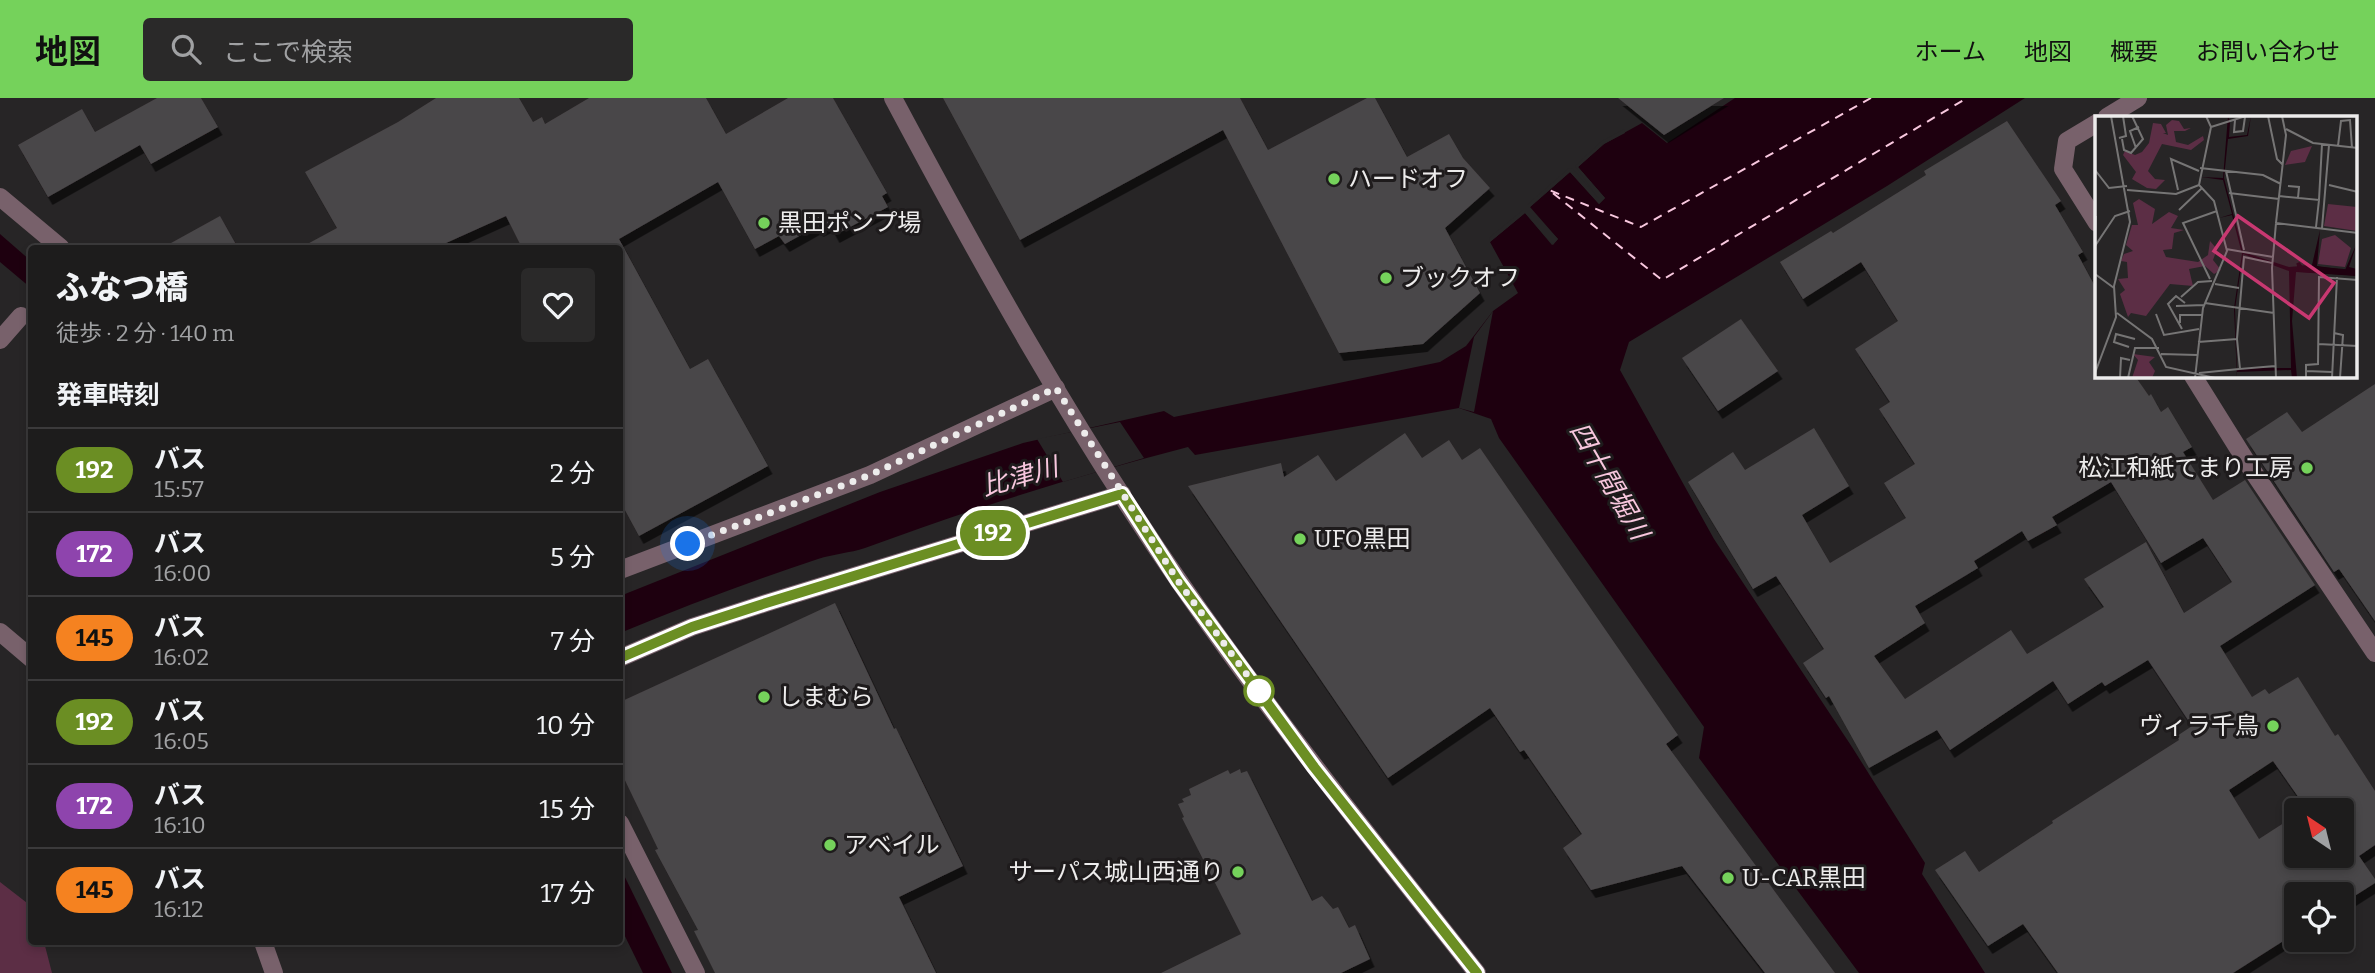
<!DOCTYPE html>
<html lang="ja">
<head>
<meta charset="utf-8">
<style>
	:root { --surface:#1d1c1c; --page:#2a2929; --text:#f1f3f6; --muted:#a0a1a3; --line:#3b3a3b; --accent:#75d25b }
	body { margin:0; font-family:Bitter,"Noto Sans JP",serif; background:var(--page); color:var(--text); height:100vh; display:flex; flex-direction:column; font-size:26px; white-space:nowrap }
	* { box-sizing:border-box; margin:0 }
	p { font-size:23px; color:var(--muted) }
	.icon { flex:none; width:38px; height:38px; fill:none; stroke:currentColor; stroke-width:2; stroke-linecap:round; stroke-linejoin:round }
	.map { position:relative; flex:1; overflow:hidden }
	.panel { position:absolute; left:28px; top:147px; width:595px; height:700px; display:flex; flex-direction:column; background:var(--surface); border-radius:7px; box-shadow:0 4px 10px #0003,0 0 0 2px var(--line) }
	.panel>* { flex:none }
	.badge { padding:0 14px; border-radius:23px; font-size:24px; line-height:46px }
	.needle { width:46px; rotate:325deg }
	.fabs { position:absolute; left:2284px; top:700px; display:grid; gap:14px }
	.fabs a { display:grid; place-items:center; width:70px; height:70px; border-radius:7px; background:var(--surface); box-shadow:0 4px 10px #0003,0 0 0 2px var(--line); font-size:35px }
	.you { position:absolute; width:35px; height:35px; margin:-18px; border:5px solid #fff; border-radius:50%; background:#1a73e8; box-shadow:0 0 0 10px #1a73e833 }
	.map>.badge { position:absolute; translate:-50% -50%; box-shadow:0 0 0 4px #fff }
	h2 { padding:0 28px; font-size:26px; line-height:63px }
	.round { display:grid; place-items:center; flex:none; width:74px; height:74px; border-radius:7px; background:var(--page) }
	.headline { display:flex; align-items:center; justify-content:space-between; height:119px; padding:0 28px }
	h1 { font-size:33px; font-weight:800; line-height:52px }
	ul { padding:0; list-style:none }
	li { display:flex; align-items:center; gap:21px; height:84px; padding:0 28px; border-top:2px solid var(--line) }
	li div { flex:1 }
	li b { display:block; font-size:26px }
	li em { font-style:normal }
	li .badge { min-width:77px; font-weight:700; text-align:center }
	header { display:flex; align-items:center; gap:42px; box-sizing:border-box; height:98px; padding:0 35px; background:var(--accent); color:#111 }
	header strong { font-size:33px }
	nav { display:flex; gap:38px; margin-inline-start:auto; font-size:24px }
	.search { width:490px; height:63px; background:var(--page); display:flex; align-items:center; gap:18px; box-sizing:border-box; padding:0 24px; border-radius:7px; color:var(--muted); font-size:26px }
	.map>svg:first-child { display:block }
	.green { fill:#5c2e45 }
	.water { fill:#1e000f }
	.pier { fill:#272526 }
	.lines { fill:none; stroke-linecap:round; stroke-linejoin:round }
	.ferry { stroke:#f8c7de; stroke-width:2; stroke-dasharray:9 7; stroke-linecap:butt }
	.building { fill:#4a4648; fill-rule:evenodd; filter:url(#shadow) }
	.minor { stroke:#78616b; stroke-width:18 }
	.tertiary { stroke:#78616b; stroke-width:18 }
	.line-casing { stroke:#fff; stroke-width:16 }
	.line { stroke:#6b8e23; stroke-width:10 }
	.walk { stroke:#edecec; stroke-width:7; stroke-dasharray:0 12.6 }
	.poi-dot { fill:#75d25b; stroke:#1e1b1c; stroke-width:2.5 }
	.stop-dot { fill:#fff; stroke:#6b8e23; stroke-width:3.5 }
	.labels { text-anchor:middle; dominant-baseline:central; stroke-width:6; stroke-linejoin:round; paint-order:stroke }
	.poi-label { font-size:24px; fill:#edecec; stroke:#1e1b1c; text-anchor:start }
	.water-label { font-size:26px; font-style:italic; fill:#f8c7de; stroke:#1e1b1c }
	.inset-river { fill:none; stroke:#1e000f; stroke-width:3.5 }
	.inset-road { fill:none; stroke:#767575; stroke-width:2 }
	.view { fill:#c83871; fill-opacity:0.15; stroke:#c83871; stroke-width:3.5 }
	.inset-edge { fill:none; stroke:#edecec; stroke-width:3.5 }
</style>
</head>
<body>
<header>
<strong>地図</strong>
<div class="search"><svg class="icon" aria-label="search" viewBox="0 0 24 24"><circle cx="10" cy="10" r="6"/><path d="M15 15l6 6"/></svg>ここで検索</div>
<nav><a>ホーム</a><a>地図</a><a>概要</a><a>お問い合わせ</a></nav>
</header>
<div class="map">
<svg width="2375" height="875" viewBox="0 0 2375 875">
	<defs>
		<filter id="shadow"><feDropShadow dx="4.5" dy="8" stdDeviation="0" flood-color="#0009"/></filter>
	</defs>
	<rect width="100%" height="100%" fill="#272526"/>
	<!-- green -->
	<path class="green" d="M 0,784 L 31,808 L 32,844 L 44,844 L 52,875 L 0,875 Z"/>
	<!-- water -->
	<g class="water">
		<path d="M 1735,0 L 2025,0 L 1887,88 L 1629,244 L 1620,272 L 1714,441 L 1852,649 L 1925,765 L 1922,776 L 1985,875 L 1859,875 L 1699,660 L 1704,629 L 1499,340 L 1491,321 L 1459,310 L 1195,357 L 1188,349 C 1079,377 971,411 865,450 C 850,455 833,456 818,461 C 751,483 685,508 620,535 L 620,498 L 880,394 L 1023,345 L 1164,313 L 1174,319 L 1440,264 L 1466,248 L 1493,213 L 1518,195 L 1490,144 L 1525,115 L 1552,147 L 1558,141 L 1529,110 L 1570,74 L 1599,106 L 1605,100 L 1578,69 L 1604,46 L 1642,25 L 1667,45 Z"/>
		<path d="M 0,136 L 31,163 L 31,190 L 0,164 Z"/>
		<path d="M 620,769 L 672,875 L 643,875 L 620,828 Z"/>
	</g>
	<!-- pier -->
	<g class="pier">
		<path d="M 1624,31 L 1625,35 L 1604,46 L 1578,69 L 1605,100 L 1599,106 L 1570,74 L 1530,109 L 1558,141 L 1553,147 L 1525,115 L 1490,144 L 1489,140 L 1523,112 L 1527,112 L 1527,107 L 1569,70 L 1573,71 L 1599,101 L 1575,68 L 1602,43 Z"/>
		<path d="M 1493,213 L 1474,314 L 1459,310 L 1474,239 Z"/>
		<path d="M 1120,324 L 1144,360 L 1063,384 L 1037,341 Z"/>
	</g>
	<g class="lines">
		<!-- ferry -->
		<path class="ferry" d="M 1871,0 L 1641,129 L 1549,92 L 1662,182 L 1967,0"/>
	</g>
	<!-- building -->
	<g class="building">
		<path d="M 157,0 L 201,0 L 218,29 L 151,66 L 140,47 L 48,99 L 18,47 L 82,11 L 95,34 Z"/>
		<path d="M 436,0 L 519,0 L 533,24 L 542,19 L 545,26 L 589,0 L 706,0 L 726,36 L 788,0 L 833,0 L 887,95 L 882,98 L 888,109 L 835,137 L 829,126 L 819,131 L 817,128 L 785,146 L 779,138 L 755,151 L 718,84 L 619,141 L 690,271 L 708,261 L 768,368 L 639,438 L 620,403 L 620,150 L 522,150 L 506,118 L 435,150 L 300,150 L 337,130 L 305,74 L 398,24 Z"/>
		<path d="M 943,0 L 1240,0 L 1268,52 L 1367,0 L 1375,0 L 1407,59 L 1449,36 L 1463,60 L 1490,90 L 1445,130 L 1480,195 L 1423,246 L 1339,255 L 1223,32 L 1020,142 Z"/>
		<path d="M 1618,0 L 1724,0 L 1664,37 Z"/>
		<path d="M 2007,23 L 2061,103 L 2055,107 L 2083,154 L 2078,157 L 2097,192 L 2097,278 L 2135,278 L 2149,298 L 2151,296 L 2161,314 L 2168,309 L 2192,349 L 2183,354 L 2213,402 L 2245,382 L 2315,487 L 2220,548 L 2252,599 L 2265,591 L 2269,596 L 2298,579 L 2335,638 L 2338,636 L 2375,693 L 2375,747 L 2359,758 L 2375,781 L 2375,785 L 2342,806 L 2342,796 L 2296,796 L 2296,835 L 2233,875 L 2058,875 L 2023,826 L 1988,848 L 1935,772 L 1965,753 L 1979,774 L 2053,725 L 2052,723 L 2179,642 L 2177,638 L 2192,628 L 2148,562 L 2105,588 L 2102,584 L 2068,606 L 2053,583 L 1950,652 L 1937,632 L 1869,670 L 1829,598 L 1826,600 L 1803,565 L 1824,551 L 1776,478 L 1753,491 L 1688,384 L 1733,354 L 1745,372 L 1814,330 L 1849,388 L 1802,417 L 1830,465 L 1906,420 L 1884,385 L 1915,366 L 1879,311 L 1890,304 L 1855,251 L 1898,223 L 1861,164 L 1803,201 L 1780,164 L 1831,133 L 1833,135 L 1926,77 L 1924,73 ZM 2111,384 L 2161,465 L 2203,440 L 2232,484 L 2184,515 L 2146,444 L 2084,481 L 2104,509 L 2027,556 L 2011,532 L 1905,601 L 1874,558 L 1925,525 L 1915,508 L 1978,470 L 1974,463 L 2022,433 L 2028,443 L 2057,427 L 2052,419 ZM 2273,663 L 2306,710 L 2303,712 L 2342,712 L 2342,758 L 2296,758 L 2296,717 L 2259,741 L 2229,692 Z"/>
		<path d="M 220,118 L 238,150 L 162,150 Z"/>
		<path d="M 1741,221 L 1778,273 L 1718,313 L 1682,260 Z"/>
		<path d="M 2375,286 L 2375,523 L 2339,471 L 2334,474 L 2246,341 L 2287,314 L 2302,334 Z"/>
		<path d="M 1405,335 L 1422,360 L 1449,342 L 1462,362 L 1480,350 L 1678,637 L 1666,646 L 1835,875 L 1765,875 L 1682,768 L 1591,792 L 1563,750 L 1582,736 L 1524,652 L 1520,654 L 1490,610 L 1388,680 L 1188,388 L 1281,365 L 1284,379 L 1318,357 L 1336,383 Z"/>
		<path d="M 835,505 L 894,631 L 896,630 L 963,768 L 899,799 L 936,875 L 715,875 L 694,833 L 698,832 L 655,752 L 658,751 L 620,672 L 620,604 Z"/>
		<path d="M 1240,671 L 1241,675 L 1247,673 L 1312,803 L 1322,798 L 1333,811 L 1338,809 L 1349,830 L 1355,827 L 1370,861 L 1341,875 L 1161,875 L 1241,836 L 1182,720 L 1184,719 L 1178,706 L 1184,704 L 1182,701 L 1191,697 L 1189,691 L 1228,672 L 1230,676 Z"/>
	</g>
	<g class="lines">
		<!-- minor -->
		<g class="minor">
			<path d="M 2107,19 L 2138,0"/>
			<path d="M 2097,25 L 2067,43 L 2063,71 L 2097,125"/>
			<path d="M 0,99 L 61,150"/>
			<path d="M 0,242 L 21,218"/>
			<path d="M 2193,278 L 2246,363 L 2375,555"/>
			<path d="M 620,472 L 870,377 L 1056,290"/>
			<path d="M 0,534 L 32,561"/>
			<path d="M 620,560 L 692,529 L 766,505 L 1122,396"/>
			<path d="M 620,725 L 696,875"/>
			<path d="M 263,844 L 274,875"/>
		</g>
		<!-- tertiary -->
		<path class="tertiary" d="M 893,0 C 981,165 1072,329 1179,483 C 1272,618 1375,746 1477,875"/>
	</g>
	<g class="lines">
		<!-- line casing -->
		<g class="line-casing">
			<path id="line" d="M 620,560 L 692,529 L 766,505 L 1122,396 L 1178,483 L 1314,669 L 1477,875"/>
		</g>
		<!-- line -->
		<use href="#line" class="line"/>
		<!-- walk -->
		<path class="walk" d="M 688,446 L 870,377 L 1056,290 L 1178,483 L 1259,593"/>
	</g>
	<!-- markers -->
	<g class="poi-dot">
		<circle cx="1334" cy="81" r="7"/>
		<circle cx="764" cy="125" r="7"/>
		<circle cx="1386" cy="180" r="7"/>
		<circle cx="2307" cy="370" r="7"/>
		<circle cx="1300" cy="441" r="7"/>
		<circle cx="764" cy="599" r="7"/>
		<circle cx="2273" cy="628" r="7"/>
		<circle cx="830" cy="747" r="7"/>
		<circle cx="1238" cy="774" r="7"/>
		<circle cx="1728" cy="780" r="7"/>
	</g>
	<circle class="stop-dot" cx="1259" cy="593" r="14"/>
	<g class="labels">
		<!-- poi labels -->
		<g class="poi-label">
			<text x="1348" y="81">ハードオフ</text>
			<text x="778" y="125">黒田ポンプ場</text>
			<text x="1400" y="180">ブックオフ</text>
			<text x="2293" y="370" text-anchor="end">松江和紙てまり工房</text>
			<text x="1314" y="441">UFO黒田</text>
			<text x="778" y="599">しまむら</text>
			<text x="2259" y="628" text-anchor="end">ヴィラ千鳥</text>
			<text x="844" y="747">アベイル</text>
			<text x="1224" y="774" text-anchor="end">サーパス城山西通り</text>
			<text x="1742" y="780">U-CAR黒田</text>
		</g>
		<!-- water labels -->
		<g class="water-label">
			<text transform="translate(1020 379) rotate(-16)">比津川</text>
			<text transform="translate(1609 383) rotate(60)">四十間堀川</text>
		</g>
	</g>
	<!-- overview -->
	<g transform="translate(2095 18)">
		<rect width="262" height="262" fill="#272526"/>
		<path d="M 77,4 L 84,5 L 89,13 L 96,12 L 90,15 L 79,15 L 81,26 L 93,29 L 108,20 L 109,24 L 96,34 L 67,28 L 53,55 L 60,63 L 70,64 L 61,73 L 52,72 L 37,63 L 41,56 L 28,39 L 30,35 L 40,39 L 47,36 L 54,27 L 58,7 L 66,8 L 71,17 L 68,17 L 73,19 L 71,9 ZM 217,30 L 210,46 L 190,49 L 196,35 ZM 44,83 L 60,93 L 57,108 L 74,96 L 83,100 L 76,112 L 89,114 L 79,117 L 77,133 L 68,134 L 71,141 L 103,146 L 113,139 L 115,125 L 122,133 L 118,144 L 126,154 L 119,158 L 110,150 L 94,153 L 98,170 L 75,168 L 51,200 L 36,197 L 33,201 L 25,178 L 30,174 L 23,163 L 33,162 L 32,146 L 26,145 L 29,138 L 38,135 L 31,129 L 37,109 L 43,109 L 38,87 ZM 233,88 L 262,91 L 262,115 L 229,110 ZM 240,119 L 256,132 L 250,151 L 223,148 L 227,123 ZM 38,238 L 60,241 L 54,246 L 60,255 L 57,262 L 37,262 L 43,244 Z" fill="#5c2e45"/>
		<path d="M 133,0 L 135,6 L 134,21 L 152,19 L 156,0 L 153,20 L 133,23 L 129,62 L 148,136 L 194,151 L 217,149 L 225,114 L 222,150 L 250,154 L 262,127 L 254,151 L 262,153 L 262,160 L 201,156 L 197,205 L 202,262 L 197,262 L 196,254 L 142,256 L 142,262 L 139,192 L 147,138 L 137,99 L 124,102 L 137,98 L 128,64 L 106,61 L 128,62 ZM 148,138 L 194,155 L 196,252 L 142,252 L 140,193 Z" fill="#1e000f" fill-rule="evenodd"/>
		<path class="inset-river" d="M 263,156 L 206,151 L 203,147 L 205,154 L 263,158"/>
		<path class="inset-road" d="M 173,0 L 182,43 L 188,49M 187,0 L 191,19 L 181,107 L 263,117M 140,4 L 139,16 L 148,15 L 150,1M 116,11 L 151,0M 191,13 L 218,27 L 263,32M 24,22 L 31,20 L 28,0M 27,23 L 29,34 L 36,37 L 48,23 L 37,0M 243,30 L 246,5 L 255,4 L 257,32M 41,32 L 35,15 L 44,11M 105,52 L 168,59 L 186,68M 0,54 L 14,72 L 32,70M 131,55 L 149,134M 234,69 L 263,76M 193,70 L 204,71 L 203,82M 32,74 L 81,78 L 104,69M 83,74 L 76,43 L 104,55M 134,77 L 184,83M 184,80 L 224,84 L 227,28M 84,94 L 107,72M 221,111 L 224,84M 227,112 L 234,29M 0,123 L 1,100M 0,130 L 20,100 L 35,95M 131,133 L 178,141M 177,147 L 149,141 L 142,223 L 145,253 L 180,250M 0,158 L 19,172M 115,163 L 88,107 L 122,95M 120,168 L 144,172M 86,181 L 103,166 L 117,165M 110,187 L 179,197M 81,190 L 109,189M 22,197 L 57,223 L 71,251 L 120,262M 61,198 L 69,219 L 104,213M 85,207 L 85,199 L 107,199M 87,213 L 73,188 L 81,180 L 90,187M 239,217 L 248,219 L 245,262M 103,226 L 142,223M 223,228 L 263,230M 34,231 L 19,226 L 21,218 L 40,223M 66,238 L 102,239M 211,255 L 237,256M 0,257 L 21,201 L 19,170 L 35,106 L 16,0M 104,257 L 144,253M 25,262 L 26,242 L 35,244M 33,262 L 40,232 L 64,232M 100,262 L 108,192 L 132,135 L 119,85 L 104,69 L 116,11 L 111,0M 181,262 L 177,152 L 181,107M 211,262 L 211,249 L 223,248 L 224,161 L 263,164M 237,262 L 242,161"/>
		<path class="view" d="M 143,100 L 239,167 L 214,202 L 119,135 Z"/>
		<rect width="262" height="262" class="inset-edge"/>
	</g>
</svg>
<div class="fabs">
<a><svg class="needle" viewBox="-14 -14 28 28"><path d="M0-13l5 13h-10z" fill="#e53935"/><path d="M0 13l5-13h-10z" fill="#a0a1a3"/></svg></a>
<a><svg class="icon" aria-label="locate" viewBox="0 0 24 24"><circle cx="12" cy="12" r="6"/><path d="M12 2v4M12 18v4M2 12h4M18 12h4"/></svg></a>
</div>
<div class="you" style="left:688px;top:446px"></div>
<b class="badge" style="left:993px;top:435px;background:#6b8e23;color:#fff">192</b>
<section class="panel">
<div class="headline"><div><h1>ふなつ橋</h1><p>徒歩 · 2 分 · 140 m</p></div><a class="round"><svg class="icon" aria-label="heart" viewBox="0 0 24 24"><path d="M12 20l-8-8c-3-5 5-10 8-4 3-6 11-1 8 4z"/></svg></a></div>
<h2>発車時刻</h2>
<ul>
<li><span class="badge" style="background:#6b8e23;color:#fff">192</span><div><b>バス</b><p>15:57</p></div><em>2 分</em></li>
<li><span class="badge" style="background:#8e44ad;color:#fff">172</span><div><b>バス</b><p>16:00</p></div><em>5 分</em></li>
<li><span class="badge" style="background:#f58220;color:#111">145</span><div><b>バス</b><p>16:02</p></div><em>7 分</em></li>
<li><span class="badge" style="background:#6b8e23;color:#fff">192</span><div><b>バス</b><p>16:05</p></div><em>10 分</em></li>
<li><span class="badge" style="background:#8e44ad;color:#fff">172</span><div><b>バス</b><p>16:10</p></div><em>15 分</em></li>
<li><span class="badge" style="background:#f58220;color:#111">145</span><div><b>バス</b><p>16:12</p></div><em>17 分</em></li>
</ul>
</section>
</div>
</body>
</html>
